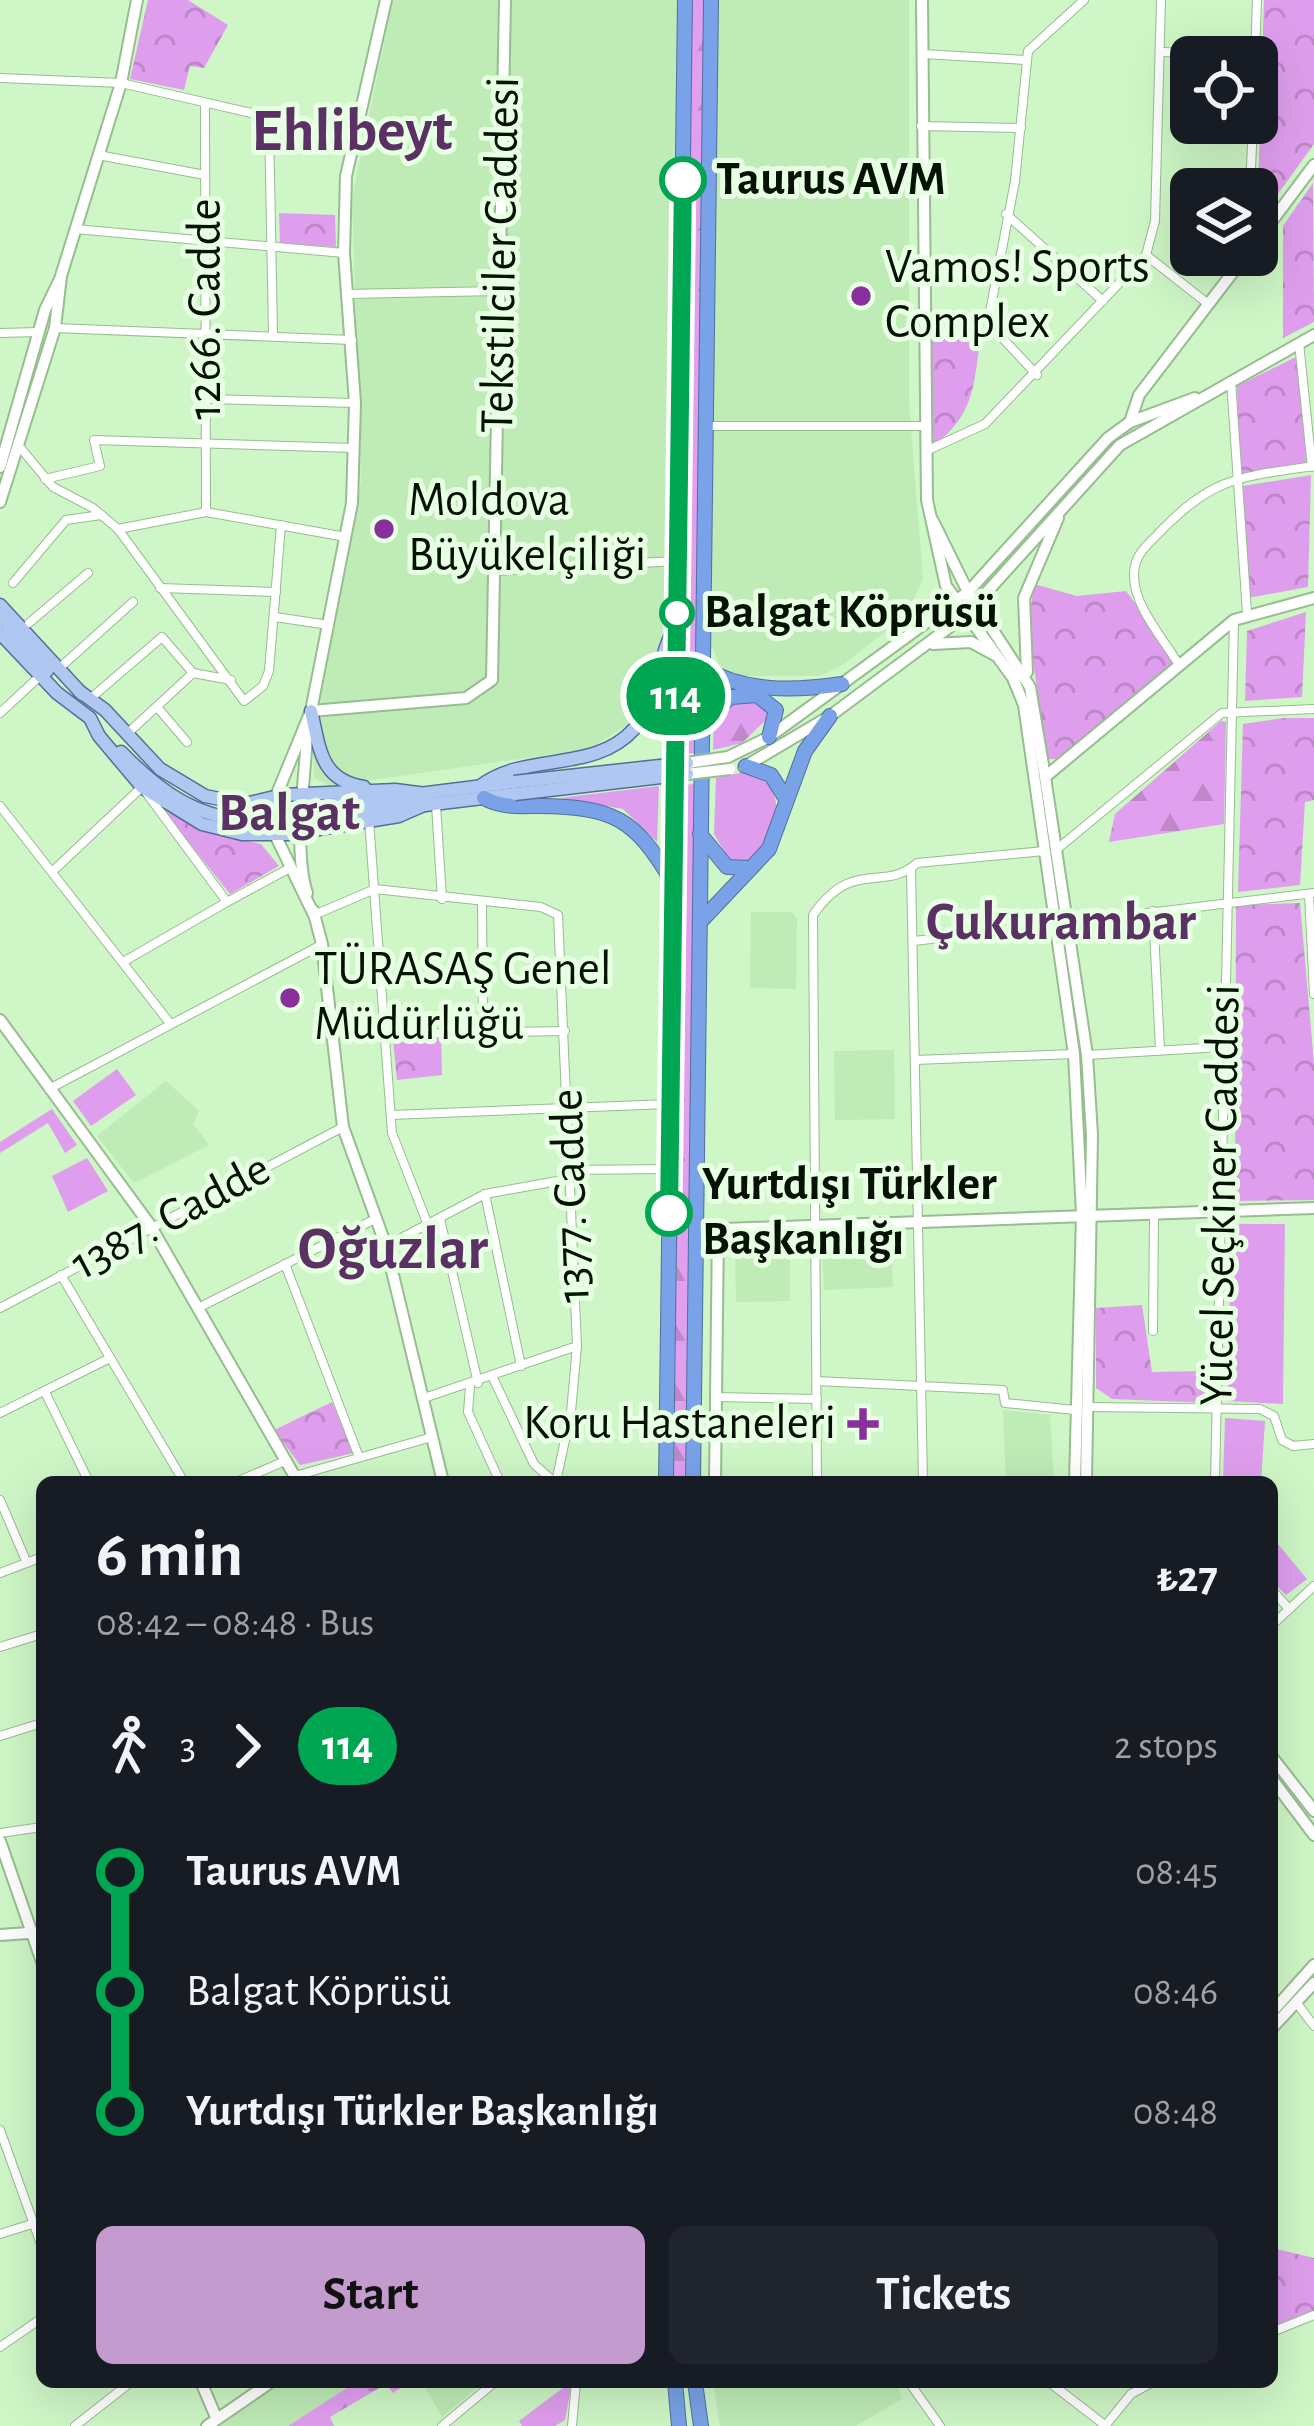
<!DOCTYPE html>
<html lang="en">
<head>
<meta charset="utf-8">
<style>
	:root { --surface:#171b24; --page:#20242c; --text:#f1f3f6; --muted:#9ea1a6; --accent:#c39bce }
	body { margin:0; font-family:"Alegreya Sans",sans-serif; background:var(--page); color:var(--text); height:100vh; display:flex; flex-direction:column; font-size:45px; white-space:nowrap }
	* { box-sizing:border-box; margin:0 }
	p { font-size:39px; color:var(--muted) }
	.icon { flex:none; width:66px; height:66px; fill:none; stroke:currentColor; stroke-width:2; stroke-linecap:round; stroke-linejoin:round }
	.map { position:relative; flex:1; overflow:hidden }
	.sheet { position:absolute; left:36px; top:1476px; width:1242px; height:912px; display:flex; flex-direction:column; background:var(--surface); border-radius:18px; box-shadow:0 12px 48px #0002 }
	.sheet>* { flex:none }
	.badge { padding:0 24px; border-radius:39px; font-size:42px; line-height:78px }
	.tools { position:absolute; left:1170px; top:36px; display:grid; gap:24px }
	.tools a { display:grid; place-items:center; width:108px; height:108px; border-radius:18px; background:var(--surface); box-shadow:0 12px 48px #0002; font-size:60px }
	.map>.badge { position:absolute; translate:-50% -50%; box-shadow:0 0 0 6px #fff }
	.legs { display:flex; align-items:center; gap:18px; height:132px; padding:0 60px; font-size:39px }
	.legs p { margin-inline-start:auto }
	.overview { display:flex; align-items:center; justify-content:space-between; height:204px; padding:0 60px }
	h1 { font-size:66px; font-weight:600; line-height:90px }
	.button { display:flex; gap:24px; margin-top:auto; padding:24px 60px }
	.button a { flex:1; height:138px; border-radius:18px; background:var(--accent); color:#111; font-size:48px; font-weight:600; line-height:138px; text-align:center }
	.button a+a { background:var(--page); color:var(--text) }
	ul { padding:0 60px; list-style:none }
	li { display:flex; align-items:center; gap:42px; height:120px; font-size:45px }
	li i { display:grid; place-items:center; width:18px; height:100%; margin:0 15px; background:currentColor }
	li i::after { content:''; width:30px; height:30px; margin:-15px; border:9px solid; border-radius:50%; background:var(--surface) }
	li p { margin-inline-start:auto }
	li:first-child i { background:linear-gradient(#0000 50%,currentColor 0) }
	li:last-child i { background:linear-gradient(currentColor 50%,#0000 0) }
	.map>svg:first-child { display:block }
	.built { fill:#beebb6 }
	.grass { fill:#df9eed }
	.forest { fill:url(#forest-firs) }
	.park { fill:url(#park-crowns) }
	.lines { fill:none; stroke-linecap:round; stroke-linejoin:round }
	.primary-tunnel { stroke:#b0d4a9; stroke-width:12; stroke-dasharray:12 6; stroke-linecap:butt }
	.street-casing { stroke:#97bd90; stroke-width:10 }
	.secondary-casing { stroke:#97bd90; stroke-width:14 }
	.primary-casing { stroke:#517098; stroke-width:15 }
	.highway-casing { stroke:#517098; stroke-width:16 }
	.street { stroke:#fff; stroke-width:8 }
	.secondary { stroke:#fff; stroke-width:10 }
	.primary { stroke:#afc7f1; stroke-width:12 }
	.highway { stroke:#79a2e8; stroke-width:14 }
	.secondary-bridge-casing { stroke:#97bd90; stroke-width:14; stroke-linecap:butt }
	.primary-bridge-casing { stroke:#517098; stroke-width:15; stroke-linecap:butt }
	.secondary-bridge { stroke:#fff; stroke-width:10 }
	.primary-bridge { stroke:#afc7f1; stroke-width:12 }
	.line-1-casing { stroke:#fff; stroke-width:27 }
	.line-1 { stroke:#00a651; stroke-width:18 }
	.stop-1-dot { fill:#fff; stroke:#00a651; stroke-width:6 }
	.poi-dot { fill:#8a309c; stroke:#e7ffe2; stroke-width:4.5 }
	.labels { text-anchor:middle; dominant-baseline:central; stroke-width:10; stroke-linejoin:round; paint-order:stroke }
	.stop-label { font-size:48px; font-weight:bold; fill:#061304; stroke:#e7ffe2; text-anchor:start }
	.street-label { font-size:48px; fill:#061304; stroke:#e7ffe2 }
	.poi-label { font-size:48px; fill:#061304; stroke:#e7ffe2; text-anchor:start }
	.quarter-label { font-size:54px; font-weight:bold; fill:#5b3064; stroke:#e7ffe2 }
	.district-label { font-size:60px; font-weight:bold; fill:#5b3064; stroke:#e7ffe2 }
</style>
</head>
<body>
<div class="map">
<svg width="1314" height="2426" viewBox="0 0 1314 2426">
	<defs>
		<pattern id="forest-firs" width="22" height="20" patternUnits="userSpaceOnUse" patternTransform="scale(3)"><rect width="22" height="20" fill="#e19fef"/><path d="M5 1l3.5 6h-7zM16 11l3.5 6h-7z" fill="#c088cb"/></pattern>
		<pattern id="park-crowns" width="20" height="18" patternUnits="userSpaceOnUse" patternTransform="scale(3)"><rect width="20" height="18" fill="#df9eed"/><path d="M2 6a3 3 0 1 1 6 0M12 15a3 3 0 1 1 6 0" fill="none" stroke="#be87ca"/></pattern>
	</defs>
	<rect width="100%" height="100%" fill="#cef6c6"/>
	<!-- built -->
	<g class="built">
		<path d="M 393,0 L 909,0 L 909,403 L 923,580 L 902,619 L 841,666 L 820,676 L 731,676 L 720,668 L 713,648 L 662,647 L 647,702 L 633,722 L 588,749 L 330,786 L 314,778 L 313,738 L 361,481 L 352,198 Z"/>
		<path d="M 751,912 L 792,912 L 797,919 L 796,989 L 750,988 Z"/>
		<path d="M 894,1050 L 895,1119 L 835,1120 L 834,1051 Z"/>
		<path d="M 166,1081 L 199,1111 L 193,1124 L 209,1145 L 134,1183 L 97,1136 Z"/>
		<path d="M 748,1239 L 790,1239 L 790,1301 L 736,1302 L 735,1250 Z"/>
		<path d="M 891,1239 L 893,1287 L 824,1290 L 822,1242 Z"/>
		<path d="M 1003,1410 L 1050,1415 L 1054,1482 L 1006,1482 Z"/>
		<path d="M 282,2382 L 356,2382 L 288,2426 L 215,2426 Z"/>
		<path d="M 422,2382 L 484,2382 L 442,2417 Z"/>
		<path d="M 713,2382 L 895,2382 L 903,2398 L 856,2426 L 720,2426 Z"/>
	</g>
	<!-- grass -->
	<g class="grass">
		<path d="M 744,772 L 764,774 C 786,812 778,827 750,860 L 732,865 L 714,834 L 716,778 Z"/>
		<path d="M 659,786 L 657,842 L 623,809 L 559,798 Z"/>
		<path d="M 117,1069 L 136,1095 L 91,1126 L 73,1101 Z"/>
		<path d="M 52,1109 L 77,1145 L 65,1153 L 48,1123 L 0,1153 L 0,1142 Z"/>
		<path d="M 87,1158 L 108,1191 L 68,1212 L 52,1176 Z"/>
		<path d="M 1240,1224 L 1285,1224 L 1283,1404 L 1228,1401 L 1231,1234 Z"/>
		<path d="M 1225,1418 L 1265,1421 L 1261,1482 L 1223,1482 Z"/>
		<path d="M 1272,1537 L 1307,1579 L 1286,1595 L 1272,1581 Z"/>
		<path d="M 564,2387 L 571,2388 L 565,2420 L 555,2426 L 522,2426 L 519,2421 Z"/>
	</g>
	<!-- forest -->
	<g class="forest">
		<path d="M 691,0 L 704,0 L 695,753 L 683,754 Z"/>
		<path d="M 734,701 L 762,702 L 770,716 L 742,743 L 713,750 L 714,717 Z"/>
		<path d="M 1221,721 L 1226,722 L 1224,824 L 1109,842 L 1115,814 Z"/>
		<path d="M 695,784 L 686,1482 L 674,1482 L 682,785 Z"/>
		<path d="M 356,2382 L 410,2382 L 393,2393 L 386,2384 L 330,2417 L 334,2426 L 288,2426 Z"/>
	</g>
	<!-- park -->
	<g class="park">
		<path d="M 148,0 L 188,0 L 228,25 L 204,68 L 190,66 L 184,90 L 130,79 Z"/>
		<path d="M 1264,0 L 1314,0 L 1314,144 L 1257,223 Z"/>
		<path d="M 1313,183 L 1314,322 L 1283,338 L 1283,226 Z"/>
		<path d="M 279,213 L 335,215 L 336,247 L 280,243 Z"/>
		<path d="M 921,323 L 982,326 C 973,385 978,417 924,452 Z"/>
		<path d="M 1296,357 L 1311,464 L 1239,476 L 1237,386 Z"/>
		<path d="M 1311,475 L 1308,587 L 1248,598 L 1243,486 Z"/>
		<path d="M 1034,584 L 1077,596 L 1126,591 L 1177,660 L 1063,759 L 1048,759 L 1028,629 Z"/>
		<path d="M 1306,612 L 1302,697 L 1245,701 L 1247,631 Z"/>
		<path d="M 1283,718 L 1314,718 L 1314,800 L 1305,802 L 1300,885 L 1238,892 L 1243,724 Z"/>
		<path d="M 163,810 L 213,833 L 261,844 L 279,866 L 230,894 Z"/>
		<path d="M 1300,903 L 1314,1064 L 1314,1200 L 1235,1201 L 1236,905 Z"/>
		<path d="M 441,1037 L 442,1075 L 397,1080 L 393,1040 Z"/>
		<path d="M 1142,1305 L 1152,1372 L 1209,1371 L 1209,1403 L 1112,1399 L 1096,1388 L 1096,1308 Z"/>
		<path d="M 332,1402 L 354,1453 L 300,1465 L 274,1430 Z"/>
		<path d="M 1272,2248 L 1314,2258 L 1314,2312 L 1272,2330 Z"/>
	</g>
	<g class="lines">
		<!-- primary-tunnel -->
		<g class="primary-tunnel">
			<path d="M 254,812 L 309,808"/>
			<path d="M 255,821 L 318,818"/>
		</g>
		<!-- street casing -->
		<g class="street-casing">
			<g id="street">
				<path d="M 1161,0 L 1155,221 L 1146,255 L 1207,303"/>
				<path d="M 1164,52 L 1246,57"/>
				<path d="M 923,54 L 1026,60"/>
				<path d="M 1255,57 L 1257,0"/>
				<path d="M 0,78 L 121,83 L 351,136"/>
				<path d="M 205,106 L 206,512"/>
				<path d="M 269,120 L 273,334"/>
				<path d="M 921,126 L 1021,128"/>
				<path d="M 98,155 L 205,175"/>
				<path d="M 1250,189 L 1253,123"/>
				<path d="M 1006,214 L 1103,301"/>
				<path d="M 75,229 L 344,253"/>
				<path d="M 347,294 L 499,291"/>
				<path d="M 55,328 L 352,340"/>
				<path d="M 0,333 L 39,332"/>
				<path d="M 1299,343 L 1312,467"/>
				<path d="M 1037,375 L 992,327 L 989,317 L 1015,181 L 1028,51 L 1084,0"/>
				<path d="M 1231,381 L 1247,613"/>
				<path d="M 206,399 L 355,403"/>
				<path d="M 706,426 L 923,426"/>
				<path d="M 18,445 L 53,487 L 93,508 L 118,529 L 244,701 L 263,686 L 269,671 L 281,525"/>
				<path d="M 926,451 L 985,424 L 1146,255"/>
				<path d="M 45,479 L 100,466 L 94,440 L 354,448"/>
				<path d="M 118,529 L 206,512 L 346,537"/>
				<path d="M 496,571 L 676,561"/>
				<path d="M 13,583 L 66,520 L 101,515"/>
				<path d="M 160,588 L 276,592"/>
				<path d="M 275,617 L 329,625"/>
				<path d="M 29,623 L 88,573"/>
				<path d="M 64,664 L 133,602"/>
				<path d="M 1179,665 C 1164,639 1133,606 1134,574 C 1134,556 1146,546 1157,535 C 1212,477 1238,477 1314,466"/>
				<path d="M 91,698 L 162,637 L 193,673"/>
				<path d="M 157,707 L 187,742"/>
				<path d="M 0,713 L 40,676"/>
				<path d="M 128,733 L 193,673 L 231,680"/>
				<path d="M 436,805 L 442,899"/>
				<path d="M 0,806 L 169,1022"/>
				<path d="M 369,820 L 392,1133 L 428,1225"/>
				<path d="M 1056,850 L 1222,713 L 1314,709"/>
				<path d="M 911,869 L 923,1482"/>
				<path d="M 54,870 L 142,787 L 227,902 L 123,962"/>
				<path d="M 1309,894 L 1314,994"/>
				<path d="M 227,902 L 288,869"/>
				<path d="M 482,902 L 483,1031"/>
				<path d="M 1153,911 L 1160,1049"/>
				<path d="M 314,915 L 375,889 L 541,907 L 558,915 L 577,1346 L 571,1412 L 556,1482"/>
				<path d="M 914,941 L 1314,893"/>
				<path d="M 385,1034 L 565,1031"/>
				<path d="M 1087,1055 L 1221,1047"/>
				<path d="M 915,1060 L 1074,1054"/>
				<path d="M 49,1089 L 321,945"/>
				<path d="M 391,1115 L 669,1104"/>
				<path d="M 568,1170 L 669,1169"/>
				<path d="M 485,1194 L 521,1366"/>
				<path d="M 440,1219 L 478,1383"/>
				<path d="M 386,1246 L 485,1194 L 569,1179"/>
				<path d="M 285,1264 L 359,1457"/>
				<path d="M 61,1275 L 184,1482"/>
				<path d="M 0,1308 L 343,1127"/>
				<path d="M 198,1308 L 375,1219"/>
				<path d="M 1153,1331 L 1154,1214"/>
				<path d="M 493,1378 L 534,1464 L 554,1482"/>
				<path d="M 817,1381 L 1003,1390 L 1005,1403 L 1075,1410"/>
				<path d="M 470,1387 L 468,1412 L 500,1482"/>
				<path d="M 45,1392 L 89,1482"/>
				<path d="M 716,1397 L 817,1399"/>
				<path d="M 424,1398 L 577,1346"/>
				<path d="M 1088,1407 L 1260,1409 L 1274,1416 L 1282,1440 L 1293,1446 L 1314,1444"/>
				<path d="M 0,1413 L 110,1358"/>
				<path d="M 295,1476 L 432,1437"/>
				<path d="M 236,1482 L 285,1461"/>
				<path d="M 817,1482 L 813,915 C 853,857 884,893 917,863 L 1044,851"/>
				<path d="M 1215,1482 L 1234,620"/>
				<path d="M 0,1500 L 27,1563"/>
				<path d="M 0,1573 L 42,1557"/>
				<path d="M 1272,1590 L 1289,1609"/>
				<path d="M 1272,1625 L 1314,1586"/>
				<path d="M 0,1647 L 42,1634"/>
				<path d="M 0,1736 L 42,1723"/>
				<path d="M 0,1833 L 42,1827"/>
				<path d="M 1296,2002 L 1314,2026"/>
				<path d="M 0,2130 L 42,2247"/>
				<path d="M 0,2234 L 32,2224"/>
				<path d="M 1272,2332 L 1314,2315"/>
				<path d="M 0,2347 L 42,2318"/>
				<path d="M 909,2382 L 940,2426"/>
				<path d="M 1049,2382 L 1106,2426"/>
				<path d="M 75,2426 L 131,2382"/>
				<path d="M 442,2426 L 495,2382"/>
				<path d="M 572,2426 L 576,2382"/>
				<path d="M 1105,2426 L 1131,2394 L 1153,2382"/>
			</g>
		</g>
		<!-- secondary casing -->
		<g class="secondary-casing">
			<g id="secondary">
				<path d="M 922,0 L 927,500 L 946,586 L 1013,678 L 1024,705 L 1074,1054 L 1082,1214 L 1075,1482"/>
				<path d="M 1257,241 L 1314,165"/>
				<path d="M 1130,422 L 1139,395 L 1246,255"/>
				<path d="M 0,467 L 45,310 L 60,279"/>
				<path d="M 0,502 L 55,328 L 61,276 L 121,83 L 137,0"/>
				<path d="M 933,521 L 968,592 L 1030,687 L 1045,777 L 1087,1055 L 1092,1135 L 1086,1482"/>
				<path d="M 933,644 L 971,642 L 995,655"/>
				<path d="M 1027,672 L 1024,598 L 1058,518"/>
				<path d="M 311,711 L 466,698 L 492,680 L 505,0"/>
				<path d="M 728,757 L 769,737 L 968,592 L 1108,438 L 1130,422 L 1195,398"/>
				<path d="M 744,767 L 830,716 L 967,614 L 1120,445 L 1314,335"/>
				<path d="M 1045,777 L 1234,620 L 1314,598"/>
				<path d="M 307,893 C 293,850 305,781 307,734"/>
				<path d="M 313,910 L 322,944 L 343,1127 L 386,1246 L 443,1482"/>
				<path d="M 314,915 L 267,818 L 311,711 L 352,503 L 355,403 L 344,253 L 346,176 L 386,0"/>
				<path d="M 0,1020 L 150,1225 L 298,1482"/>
				<path d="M 696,1230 L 1314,1208"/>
				<path d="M 715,1482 L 718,1229"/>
				<path d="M 1272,1757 L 1314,1811"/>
				<path d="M 1272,1779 L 1314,1835"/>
				<path d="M 0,1841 L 42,1962"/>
				<path d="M 0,1935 L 42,1932"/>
				<path d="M 1272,2012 L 1314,1965"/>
				<path d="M 1272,2028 L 1314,1983"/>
				<path d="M 201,2382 L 216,2417"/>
				<path d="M 207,2426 L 271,2382"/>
			</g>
		</g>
		<!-- primary casing -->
		<g class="primary-casing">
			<g id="primary">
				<path d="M 0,605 L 82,694"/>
				<path d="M 0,617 L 47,671"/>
				<path d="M 0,633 L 57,693 L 90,718 L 99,736 L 142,787 L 202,824 L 242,834 L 288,834 L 399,816 L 424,805"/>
				<path d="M 79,691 L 105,710 L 160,769 L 205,796 L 245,804 L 283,795 L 395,790 L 426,794"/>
				<path d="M 311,711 C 320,749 320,780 364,787"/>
				<path d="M 121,752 C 160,792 197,819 255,821"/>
				<path d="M 479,787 C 524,751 594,774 634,729 C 662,699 655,659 676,626"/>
				<path d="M 316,807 L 514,782"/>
				<path d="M 318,818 L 515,794"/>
			</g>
		</g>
		<!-- highway casing -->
		<g class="highway-casing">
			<g id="highway">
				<path d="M 702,667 C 744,693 795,691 842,684"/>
				<path d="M 702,720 L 731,697 L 757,695 L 776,710 L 769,737"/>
				<path d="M 746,766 L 771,775 L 786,799"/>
				<path d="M 484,798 C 502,808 520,806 540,806 C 614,807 634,818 672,881"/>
				<path d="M 700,834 L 727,867 L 751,868"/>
				<path d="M 702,920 L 769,849 L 805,751 L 830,716"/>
				<path d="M 666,1482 L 685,0"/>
				<path d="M 693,1482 L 711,0"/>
				<path d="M 675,2382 L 679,2426"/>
				<path d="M 695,2382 L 701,2426"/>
			</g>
		</g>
		<!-- street -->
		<use href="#street" class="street"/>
		<!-- secondary -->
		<use href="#secondary" class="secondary"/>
		<!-- primary -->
		<use href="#primary" class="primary"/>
		<!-- highway -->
		<use href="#highway" class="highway"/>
		<!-- secondary-bridge casing -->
		<g class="secondary-bridge-casing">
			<g id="secondary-bridge">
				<path d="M 687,763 L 728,757"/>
				<path d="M 687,774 L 730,769"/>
			</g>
		</g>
		<!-- primary-bridge casing -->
		<g class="primary-bridge-casing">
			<g id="primary-bridge">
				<path d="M 514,782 L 687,763"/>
				<path d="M 515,794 L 687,774"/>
			</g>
		</g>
		<!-- secondary-bridge -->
		<use href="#secondary-bridge" class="secondary-bridge"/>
		<!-- primary-bridge -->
		<use href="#primary-bridge" class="primary-bridge"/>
	</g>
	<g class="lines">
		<!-- line-1 casing -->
		<g class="line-1-casing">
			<path id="line-1" d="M 669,1213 L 683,180"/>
		</g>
		<!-- line-1 -->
		<use href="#line-1" class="line-1"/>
	</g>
	<!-- markers -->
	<g class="stop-1-dot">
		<circle cx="683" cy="180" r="21"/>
		<circle cx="677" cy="613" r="15"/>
		<circle cx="669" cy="1213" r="21"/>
	</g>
	<g class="poi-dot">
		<circle cx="861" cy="296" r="12"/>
		<circle cx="384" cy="529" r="12"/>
		<circle cx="290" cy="998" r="12"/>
		<path d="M857 1406h12v12h12v12h-12v12h-12v-12h-12v-12h12z"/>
	</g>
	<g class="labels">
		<!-- stop labels -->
		<g class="stop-label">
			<text x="716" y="180">Taurus AVM</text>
			<text x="704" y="613">Balgat Köprüsü</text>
			<text x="702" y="1185">Yurtdışı Türkler<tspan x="702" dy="55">Başkanlığı</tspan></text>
		</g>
		<!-- street labels -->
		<g class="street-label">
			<text transform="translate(501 255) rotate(-89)">Tekstilciler Caddesi</text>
			<text transform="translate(206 309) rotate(-90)">1266. Cadde</text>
			<text transform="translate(1221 1195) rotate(-89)">Yücel Seçkiner Caddesi</text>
			<text transform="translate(571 1196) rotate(-92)">1377. Cadde</text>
			<text transform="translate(171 1217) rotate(-28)">1387. Cadde</text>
		</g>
		<!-- poi labels -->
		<g class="poi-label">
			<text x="885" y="268">Vamos! Sports<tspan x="885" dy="55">Complex</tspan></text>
			<text x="408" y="501">Moldova<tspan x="408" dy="55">Büyükelçiliği</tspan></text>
			<text x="314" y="970">TÜRASAŞ Genel<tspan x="314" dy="55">Müdürlüğü</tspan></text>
			<text x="836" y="1424" text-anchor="end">Koru Hastaneleri</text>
		</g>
		<!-- quarter labels -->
		<g class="quarter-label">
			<text x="289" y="814">Balgat</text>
			<text x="1061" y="923">Çukurambar</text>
		</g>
		<!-- district labels -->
		<g class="district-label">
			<text x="352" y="132">Ehlibeyt</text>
			<text x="393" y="1250">Oğuzlar</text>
		</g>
	</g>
</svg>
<div class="tools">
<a><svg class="icon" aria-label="locate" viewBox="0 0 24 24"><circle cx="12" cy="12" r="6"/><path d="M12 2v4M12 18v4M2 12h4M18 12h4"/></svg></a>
<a><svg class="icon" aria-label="layers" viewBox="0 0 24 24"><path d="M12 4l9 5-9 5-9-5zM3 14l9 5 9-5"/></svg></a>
</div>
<b class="badge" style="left:676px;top:696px;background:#00a651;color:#fff">114</b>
<section class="sheet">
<div class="overview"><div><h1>6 min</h1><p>08:42 – 08:48 · Bus</p></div><b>₺27</b></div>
<div class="legs"><svg class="icon" aria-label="walk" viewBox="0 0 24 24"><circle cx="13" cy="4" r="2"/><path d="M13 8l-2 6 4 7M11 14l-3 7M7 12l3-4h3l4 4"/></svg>3<svg class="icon" aria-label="forward" viewBox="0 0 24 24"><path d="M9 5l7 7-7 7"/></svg><b class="badge" style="background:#00a651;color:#fff">114</b><p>2 stops</p></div>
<ul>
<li><i style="color:#00a651"></i><b>Taurus AVM</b><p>08:45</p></li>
<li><i style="color:#00a651"></i><span>Balgat Köprüsü</span><p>08:46</p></li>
<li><i style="color:#00a651"></i><b>Yurtdışı Türkler Başkanlığı</b><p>08:48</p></li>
</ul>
<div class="button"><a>Start</a><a>Tickets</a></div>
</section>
</div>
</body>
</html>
